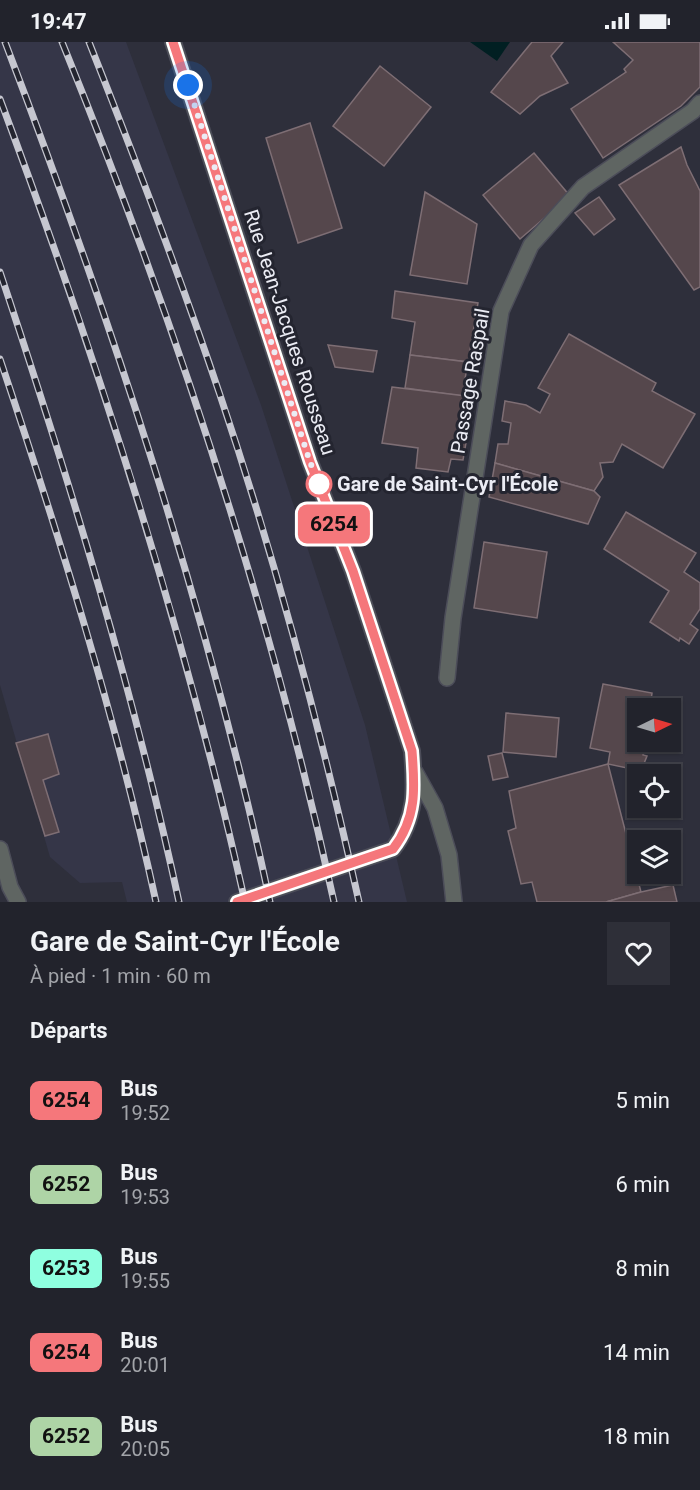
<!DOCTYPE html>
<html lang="fr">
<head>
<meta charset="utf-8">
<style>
	:root { --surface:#22232c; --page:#2e2f38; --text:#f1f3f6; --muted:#a2a4a9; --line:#3f4048 }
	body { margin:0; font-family:Roboto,sans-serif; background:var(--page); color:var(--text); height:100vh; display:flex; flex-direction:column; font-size:22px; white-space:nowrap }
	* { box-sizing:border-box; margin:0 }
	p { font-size:20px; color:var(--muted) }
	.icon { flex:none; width:33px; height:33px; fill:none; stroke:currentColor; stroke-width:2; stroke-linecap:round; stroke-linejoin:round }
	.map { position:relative; height:860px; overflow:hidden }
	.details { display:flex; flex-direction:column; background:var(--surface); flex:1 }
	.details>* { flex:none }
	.badge { padding:0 12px; border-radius:9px; font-size:21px; line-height:39px }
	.needle { width:39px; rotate:85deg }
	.buttons { position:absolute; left:627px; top:656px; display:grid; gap:12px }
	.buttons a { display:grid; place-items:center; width:54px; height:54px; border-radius:0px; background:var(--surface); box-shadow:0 2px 4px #0004,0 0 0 2px var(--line); font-size:30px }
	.you { position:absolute; width:30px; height:30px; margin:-15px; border:4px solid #fff; border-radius:50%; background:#1a73e8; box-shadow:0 0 0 9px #1a73e833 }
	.map>.badge { position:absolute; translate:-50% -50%; box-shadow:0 0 0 3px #fff }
	h2 { padding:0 30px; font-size:22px; line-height:54px }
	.round { display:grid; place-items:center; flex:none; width:63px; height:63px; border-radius:0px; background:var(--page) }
	.headline { display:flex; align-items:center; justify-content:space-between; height:102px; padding:0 30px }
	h1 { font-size:28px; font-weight:700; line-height:45px }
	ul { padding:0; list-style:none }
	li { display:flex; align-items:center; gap:18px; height:84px; padding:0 30px }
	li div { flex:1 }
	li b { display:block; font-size:22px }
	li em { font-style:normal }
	li .badge { min-width:66px; font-weight:700; text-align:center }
	.status { display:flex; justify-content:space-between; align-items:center; height:42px; padding:0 30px; background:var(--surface); direction:ltr }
	.status svg { height:16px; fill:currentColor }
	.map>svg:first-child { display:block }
	.built { fill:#353648 }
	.water { fill:#011f22 }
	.building { fill:#55474c; stroke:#7e6e74; stroke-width:1.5 }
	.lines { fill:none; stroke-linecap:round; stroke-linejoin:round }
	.minor-casing { stroke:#4c4d59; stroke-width:18 }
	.minor { stroke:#5f6562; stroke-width:15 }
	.rail-casing { stroke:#c6c7d0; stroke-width:7 }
	.rail { stroke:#242530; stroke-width:4.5; stroke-dasharray:14; stroke-linecap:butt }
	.line-casing { stroke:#fff; stroke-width:14 }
	.line { stroke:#f5777b; stroke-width:9 }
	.walk { stroke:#ebecf4; stroke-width:6; stroke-dasharray:0 10.8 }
	.stop-dot { fill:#fff; stroke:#f5777b; stroke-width:3 }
	.labels { text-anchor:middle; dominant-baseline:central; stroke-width:6; stroke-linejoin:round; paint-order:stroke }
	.street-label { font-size:20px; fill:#ebecf4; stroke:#242530 }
	.stop-label { font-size:20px; font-weight:bold; fill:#ebecf4; stroke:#242530; text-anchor:start }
</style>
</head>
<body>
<div class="status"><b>19:47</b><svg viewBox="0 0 49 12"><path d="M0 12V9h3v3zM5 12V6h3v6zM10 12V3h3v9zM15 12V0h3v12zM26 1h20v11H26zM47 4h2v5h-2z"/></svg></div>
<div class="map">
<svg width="700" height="860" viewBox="0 0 700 860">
	<rect width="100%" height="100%" fill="#2e2f3b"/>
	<!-- built -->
	<path class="built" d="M 0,0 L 126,0 L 261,363 L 365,683 L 407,860 L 127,860 L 122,840 L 80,841 L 50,815 L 0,643 Z"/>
	<!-- water -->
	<path class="water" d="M 470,0 L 510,0 L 497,19 Z"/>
	<!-- building -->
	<g class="building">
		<path d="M 532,0 L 563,0 L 551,14 L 568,41 L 540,54 L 520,72 L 491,50 Z"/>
		<path d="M 613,0 L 700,0 L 700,45 L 681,64 L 603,116 L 571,67 L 626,30 L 624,27 L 633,18 Z"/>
		<path d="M 380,24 L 431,65 L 384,124 L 333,84 Z"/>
		<path d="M 310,81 L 342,186 L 298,201 L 266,96 Z"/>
		<path d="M 681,105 L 687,123 L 700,149 L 700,245 L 694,248 L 619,143 Z"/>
		<path d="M 534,111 L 570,154 L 520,197 L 483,153 Z"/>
		<path d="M 425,150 L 477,182 L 467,242 L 410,233 Z"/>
		<path d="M 599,155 L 615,177 L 594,193 L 575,171 Z"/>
		<path d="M 395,249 L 478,261 L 468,320 L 410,313 L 415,280 L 392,276 Z"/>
		<path d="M 569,292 L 656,341 L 652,349 L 695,372 L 663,426 L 622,402 L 613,420 L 600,421 L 603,435 L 594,449 L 495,421 L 498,402 L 508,402 L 511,381 L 502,379 L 505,359 L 526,363 L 540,371 L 550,352 L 538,346 Z"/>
		<path d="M 328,303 L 377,309 L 373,330 L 335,325 Z"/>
		<path d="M 410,313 L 468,320 L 462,354 L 405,346 Z"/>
		<path d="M 392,345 L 474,355 L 463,418 L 451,417 L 448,430 L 416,426 L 418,406 L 382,401 Z"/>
		<path d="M 495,421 L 594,449 L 600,455 L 588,482 L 489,455 Z"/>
		<path d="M 626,470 L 696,511 L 684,530 L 700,541 L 700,567 L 690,582 L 698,588 L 689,602 L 680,596 L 679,599 L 650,580 L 669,549 L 604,507 Z"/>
		<path d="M 484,500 L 547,510 L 537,576 L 474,566 Z"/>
		<path d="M 603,642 L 652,651 L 650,666 L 638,666 L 638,699 L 645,699 L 643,713 L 647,714 L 641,729 L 608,722 L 610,710 L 590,706 Z"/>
		<path d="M 506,671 L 559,676 L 556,715 L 503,710 Z"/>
		<path d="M 48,692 L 59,732 L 43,738 L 59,790 L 45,794 L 16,701 Z"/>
		<path d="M 502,711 L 508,735 L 493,738 L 488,714 Z"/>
		<path d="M 608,722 L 641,850 L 606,860 L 537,860 L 532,840 L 521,842 L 508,789 L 516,786 L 509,749 Z"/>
		<path d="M 673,843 L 677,860 L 606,860 L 641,850 Z"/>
	</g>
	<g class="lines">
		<!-- minor casing -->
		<g class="minor-casing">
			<g id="minor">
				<path d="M 173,0 L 310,420 L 353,529 L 412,709 C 415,746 417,776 393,807 L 237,860"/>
				<path d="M 447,636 L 453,576 L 501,269 L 531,203 L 583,145 L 693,69 L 700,61"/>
				<path d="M 415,730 L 435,766 L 449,813 L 454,860"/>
				<path d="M 0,807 L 10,845 L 18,860"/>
			</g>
		</g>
		<!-- minor -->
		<use href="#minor" class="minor"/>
		<!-- rail casing -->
		<g class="rail-casing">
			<g id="rail">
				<path d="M 5,0 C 112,280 207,566 270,860"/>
				<path d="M 62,0 C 175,278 270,566 334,860"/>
				<path d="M 89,0 C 135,116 180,234 220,353 C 276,519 321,689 359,860"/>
				<path d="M 0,57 C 98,319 184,586 245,860"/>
				<path d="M 0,230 C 69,437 133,646 179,860"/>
				<path d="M 0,317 C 60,496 116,676 156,860"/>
			</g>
		</g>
		<!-- rail -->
		<use href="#rail" class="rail"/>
	</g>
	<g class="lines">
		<!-- line casing -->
		<g class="line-casing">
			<path id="line" d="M 173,0 L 310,420 L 353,529 L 412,709 C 415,746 417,776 393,807 L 237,860"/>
		</g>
		<!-- line -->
		<use href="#line" class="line"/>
		<!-- walk -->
		<path class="walk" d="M 188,43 L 310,420 L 319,442"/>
	</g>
	<!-- markers -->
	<circle class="stop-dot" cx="319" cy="442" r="12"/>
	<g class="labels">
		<!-- street labels -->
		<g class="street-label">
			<text transform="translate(290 290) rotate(72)">Rue Jean-Jacques Rousseau</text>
			<text transform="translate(470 339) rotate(-80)">Passage Raspail</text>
		</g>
		<!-- stop labels -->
		<g class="stop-label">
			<text x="337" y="442">Gare de Saint-Cyr l'École</text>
		</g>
	</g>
</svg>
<div class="buttons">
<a><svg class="needle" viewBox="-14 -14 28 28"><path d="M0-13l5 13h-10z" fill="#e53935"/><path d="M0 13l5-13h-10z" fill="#a2a4a9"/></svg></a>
<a><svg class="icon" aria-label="locate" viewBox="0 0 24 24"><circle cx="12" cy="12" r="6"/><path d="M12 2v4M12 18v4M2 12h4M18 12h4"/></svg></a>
<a><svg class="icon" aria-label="layers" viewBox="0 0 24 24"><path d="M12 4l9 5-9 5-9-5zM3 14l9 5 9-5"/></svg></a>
</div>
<div class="you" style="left:188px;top:43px"></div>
<b class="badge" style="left:334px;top:482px;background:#f5777b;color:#111">6254</b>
</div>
<section class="details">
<div class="headline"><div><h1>Gare de Saint-Cyr l'École</h1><p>À pied · 1 min · 60 m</p></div><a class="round"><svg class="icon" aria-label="heart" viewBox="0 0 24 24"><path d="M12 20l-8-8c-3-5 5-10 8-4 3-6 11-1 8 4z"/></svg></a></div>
<h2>Départs</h2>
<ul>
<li><span class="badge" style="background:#f5777b;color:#111">6254</span><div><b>Bus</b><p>19:52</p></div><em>5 min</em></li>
<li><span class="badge" style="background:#aed4a6;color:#111">6252</span><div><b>Bus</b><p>19:53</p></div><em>6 min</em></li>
<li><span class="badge" style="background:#8fffe0;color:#111">6253</span><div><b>Bus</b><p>19:55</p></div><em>8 min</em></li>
<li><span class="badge" style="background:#f5777b;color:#111">6254</span><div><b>Bus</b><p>20:01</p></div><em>14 min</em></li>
<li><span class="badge" style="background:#aed4a6;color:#111">6252</span><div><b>Bus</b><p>20:05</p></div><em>18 min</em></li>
</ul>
</section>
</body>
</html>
